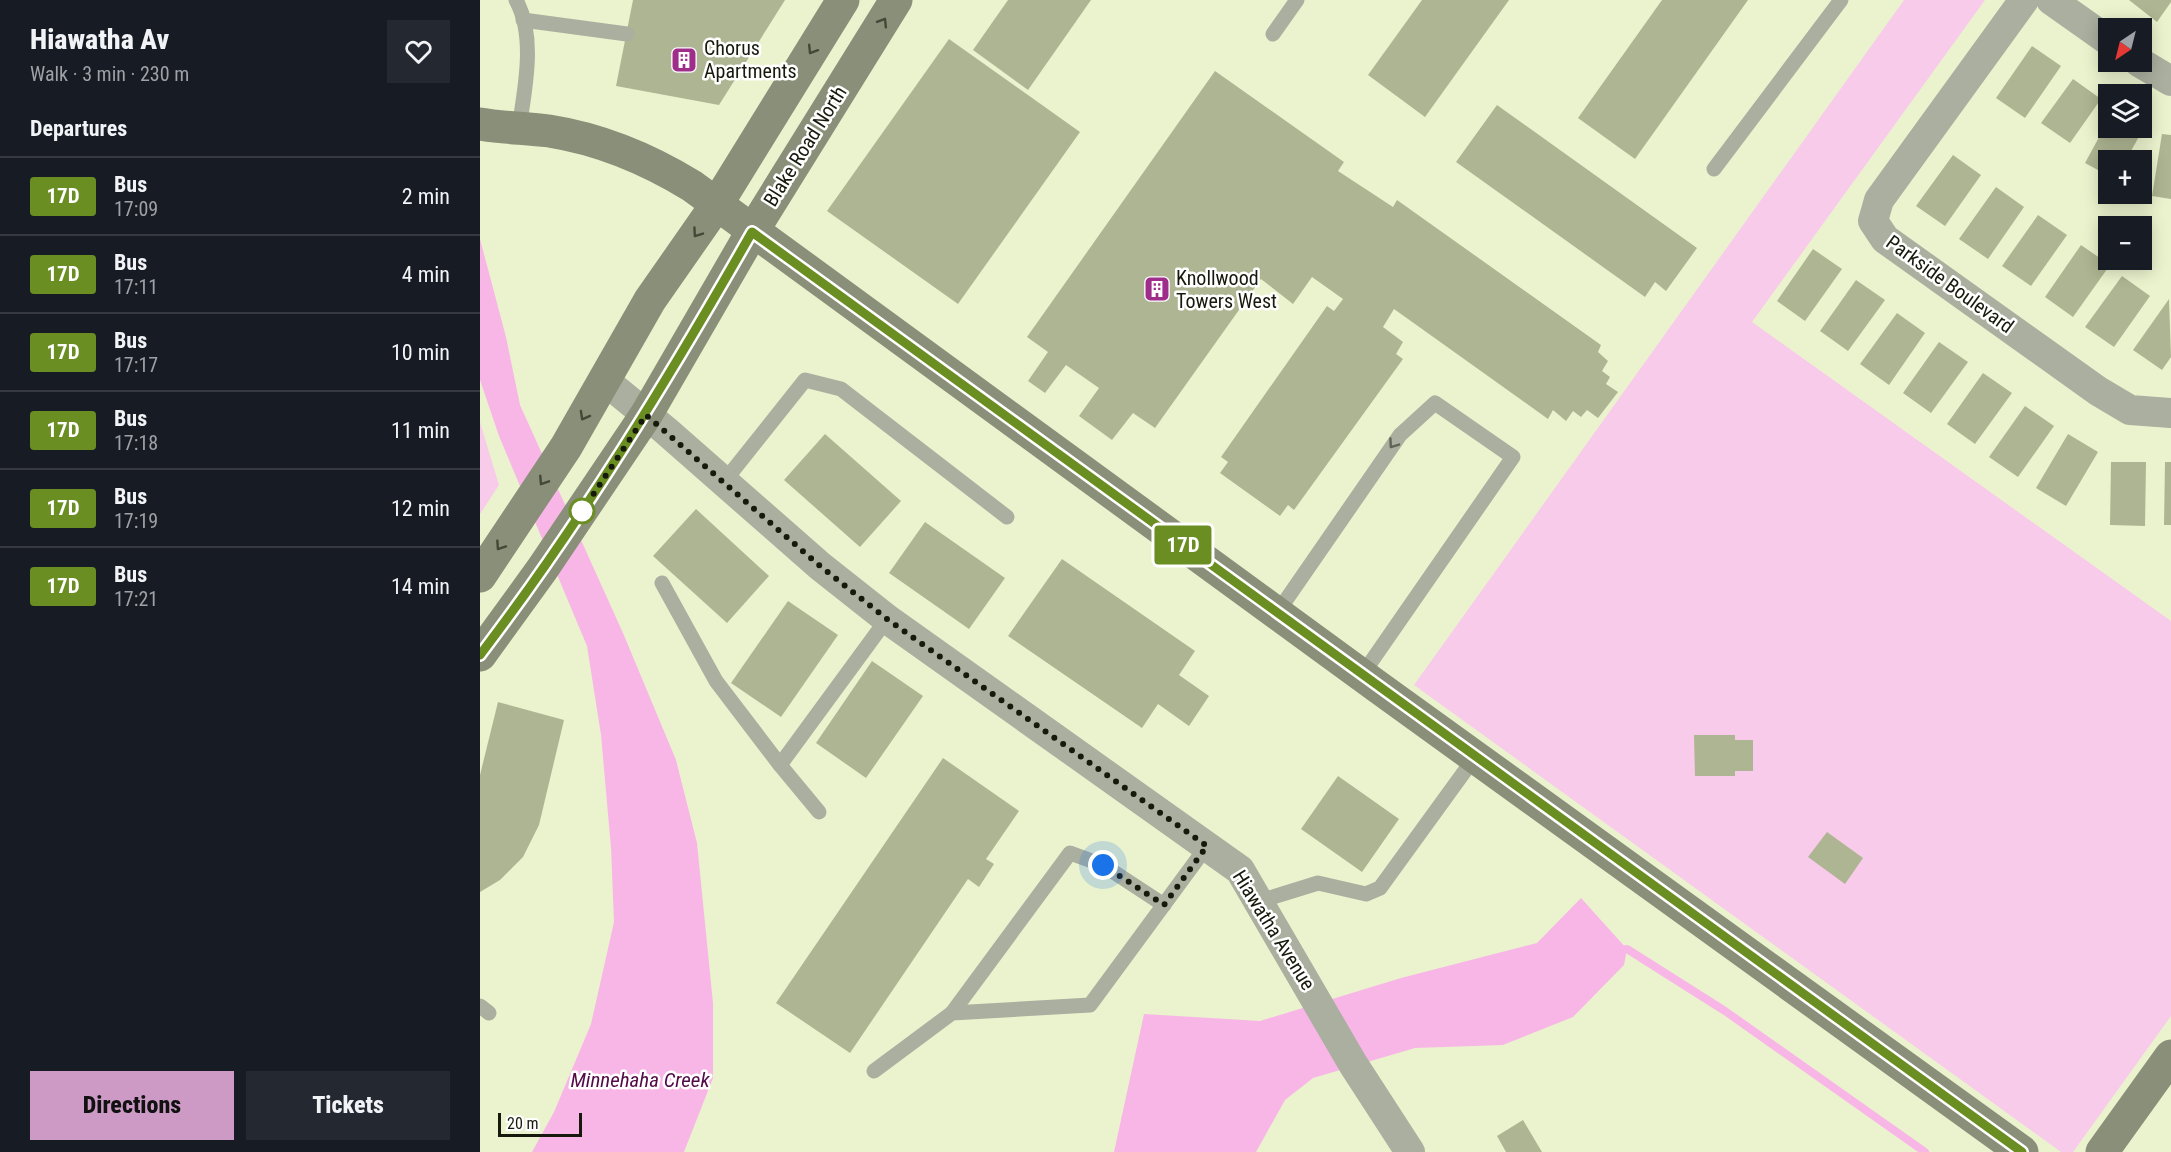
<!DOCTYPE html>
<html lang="en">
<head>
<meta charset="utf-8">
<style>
	:root { --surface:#171b24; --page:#242831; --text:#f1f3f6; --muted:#9ea1a6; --line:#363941; --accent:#cc9ac5 }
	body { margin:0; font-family:"Roboto Condensed",sans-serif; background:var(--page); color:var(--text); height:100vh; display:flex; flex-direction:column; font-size:22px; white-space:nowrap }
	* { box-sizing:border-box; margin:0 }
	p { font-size:20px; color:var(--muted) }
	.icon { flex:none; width:33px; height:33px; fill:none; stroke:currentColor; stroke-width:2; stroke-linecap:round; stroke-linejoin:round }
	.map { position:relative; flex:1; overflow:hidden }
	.sheet { display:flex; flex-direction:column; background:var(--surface); width:480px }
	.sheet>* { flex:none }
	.badge { padding:0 12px; border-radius:4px; font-size:21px; line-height:39px }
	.needle { width:39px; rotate:215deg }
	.controls { position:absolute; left:1618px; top:18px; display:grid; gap:12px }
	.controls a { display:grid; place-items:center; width:54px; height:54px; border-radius:0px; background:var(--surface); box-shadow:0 3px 15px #0003; font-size:30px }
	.scale { position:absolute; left:18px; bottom:15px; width:84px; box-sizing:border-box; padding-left:6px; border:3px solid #16190b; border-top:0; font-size:16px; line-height:21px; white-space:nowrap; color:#16190b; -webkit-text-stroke:4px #fff; paint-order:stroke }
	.you { position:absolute; width:30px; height:30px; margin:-15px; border:4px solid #fff; border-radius:50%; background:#1a73e8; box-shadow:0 0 0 9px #1a73e833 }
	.map>.badge { position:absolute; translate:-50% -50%; box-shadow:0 0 0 3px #fff }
	h2 { padding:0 30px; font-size:22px; line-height:54px }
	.round { display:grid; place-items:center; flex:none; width:63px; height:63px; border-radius:0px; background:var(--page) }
	.overview { display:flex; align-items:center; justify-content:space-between; height:102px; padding:0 30px }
	h1 { font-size:28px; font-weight:800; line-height:45px }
	.primary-button { display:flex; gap:12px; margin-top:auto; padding:12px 30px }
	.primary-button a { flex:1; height:69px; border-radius:0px; background:var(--accent); color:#111; font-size:24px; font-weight:800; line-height:69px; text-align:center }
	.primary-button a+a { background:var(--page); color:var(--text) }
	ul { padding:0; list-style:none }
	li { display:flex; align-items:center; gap:18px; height:78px; padding:0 30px; border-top:2px solid var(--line) }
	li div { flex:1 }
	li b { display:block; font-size:22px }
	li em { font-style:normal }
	li .badge { min-width:66px; font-weight:700; text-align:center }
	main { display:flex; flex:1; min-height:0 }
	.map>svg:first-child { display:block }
	.green { fill:#f8cbeb }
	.water { fill:#f8b6e7 }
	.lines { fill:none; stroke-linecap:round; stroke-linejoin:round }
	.stream { stroke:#f8b6e7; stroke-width:8 }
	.building { fill:#aeb592 }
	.lane { stroke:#abaf9f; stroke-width:15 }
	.street { stroke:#abaf9f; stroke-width:30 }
	.secondary { stroke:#8a8f79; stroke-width:33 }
	.oneway { stroke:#444837 }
	.oneway2 { stroke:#606455 }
	.line-casing { stroke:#fff; stroke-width:14 }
	.line { stroke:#6b8e23; stroke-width:9 }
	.walk { stroke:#16190b; stroke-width:6; stroke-dasharray:0 10.8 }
	.stop-dot { fill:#fff; stroke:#6b8e23; stroke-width:3 }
	.labels { text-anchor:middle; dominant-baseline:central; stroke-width:5; stroke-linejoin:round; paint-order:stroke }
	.poi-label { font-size:20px; fill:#16190b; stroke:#fff; text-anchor:start }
	.street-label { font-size:20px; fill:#16190b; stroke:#fff }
	.water-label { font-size:21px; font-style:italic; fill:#530b47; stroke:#fff }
</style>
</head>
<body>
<main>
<section class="sheet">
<div class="overview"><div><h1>Hiawatha Av</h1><p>Walk · 3 min · 230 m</p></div><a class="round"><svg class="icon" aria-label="heart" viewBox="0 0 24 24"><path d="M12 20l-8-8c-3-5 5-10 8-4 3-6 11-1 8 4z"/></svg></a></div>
<h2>Departures</h2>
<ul>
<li><span class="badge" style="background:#6b8e23;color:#fff">17D</span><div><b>Bus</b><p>17:09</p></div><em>2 min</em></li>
<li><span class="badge" style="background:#6b8e23;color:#fff">17D</span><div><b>Bus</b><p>17:11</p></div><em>4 min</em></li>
<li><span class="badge" style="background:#6b8e23;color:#fff">17D</span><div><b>Bus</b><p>17:17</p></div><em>10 min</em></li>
<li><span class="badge" style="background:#6b8e23;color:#fff">17D</span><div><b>Bus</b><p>17:18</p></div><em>11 min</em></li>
<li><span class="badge" style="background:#6b8e23;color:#fff">17D</span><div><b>Bus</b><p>17:19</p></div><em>12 min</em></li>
<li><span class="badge" style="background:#6b8e23;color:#fff">17D</span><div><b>Bus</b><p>17:21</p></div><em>14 min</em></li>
</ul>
<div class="primary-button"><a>Directions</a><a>Tickets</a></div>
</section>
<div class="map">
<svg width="1691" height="1152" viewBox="0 0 1691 1152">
	<rect width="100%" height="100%" fill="#ebf3ce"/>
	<!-- green -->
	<g class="green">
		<path d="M 1424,0 L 1505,0 L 1272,322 L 1691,621 L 1691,1016 L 1593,1152 L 1581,1152 L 934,685 Z"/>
		<path d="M 0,422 L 19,485 L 0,514 Z"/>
	</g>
	<!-- water -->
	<g class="water">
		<path d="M 0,239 L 26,337 L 40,405 L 143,633 L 196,760 L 217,843 L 233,1003 L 233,1078 L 204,1152 L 52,1152 L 74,1112 L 111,1024 L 134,922 L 131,848 L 121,735 L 107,646 L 19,436 L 0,380 Z"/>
		<path d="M 1101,898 L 1147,949 L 1144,965 L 1093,1017 L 1023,1045 L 935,1048 L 833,1078 L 805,1100 L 776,1152 L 634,1152 L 664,1014 L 780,1021 L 921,978 L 1057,943 Z"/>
	</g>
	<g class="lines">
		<!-- stream -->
		<path class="stream" d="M 1136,951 L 1147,949 L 1245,1011 L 1445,1152"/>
	</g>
	<!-- building -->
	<g class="building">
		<path d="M 153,0 L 305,0 L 239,105 L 136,86 Z"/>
		<path d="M 528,0 L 611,0 L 548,90 L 493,50 Z"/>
		<path d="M 942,0 L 1029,0 L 945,117 L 888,75 Z"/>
		<path d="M 1182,0 L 1268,0 L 1155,159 L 1098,118 Z"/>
		<path d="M 1649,0 L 1691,0 L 1691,2 L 1677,22 Z"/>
		<path d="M 469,39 L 600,132 L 478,304 L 347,211 Z"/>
		<path d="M 1552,46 L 1581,66 L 1545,118 L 1516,98 Z"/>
		<path d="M 735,71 L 864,162 L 858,171 L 913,207 L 917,200 L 1121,345 L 1118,352 L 1128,361 L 1122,371 L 1130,377 L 1126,384 L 1138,392 L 1118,418 L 1107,410 L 1101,417 L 1093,411 L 1086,421 L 1073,410 L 1068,419 L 914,309 L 903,327 L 923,342 L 916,354 L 923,359 L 814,510 L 808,505 L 800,516 L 740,473 L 748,462 L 741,457 L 847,306 L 854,311 L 863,299 L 832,277 L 813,304 L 781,279 L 675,428 L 653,413 L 632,440 L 599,416 L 619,388 L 586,365 L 565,393 L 548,381 L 568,352 L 547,337 Z"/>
		<path d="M 1593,79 L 1621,99 L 1590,143 L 1561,123 Z"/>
		<path d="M 1017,105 L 1217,248 L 1186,291 L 1175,282 L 1165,297 L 976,162 Z"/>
		<path d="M 1629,119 L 1629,128 L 1662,128 L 1662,122 L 1666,124 L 1646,160 L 1629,160 L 1629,176 L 1605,163 Z"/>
		<path d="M 1682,134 L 1691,135 L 1691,199 L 1672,196 Z"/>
		<path d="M 1473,155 L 1501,175 L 1465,226 L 1436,206 Z"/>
		<path d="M 1516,187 L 1544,207 L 1508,259 L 1479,239 Z"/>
		<path d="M 1558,215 L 1587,235 L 1551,286 L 1522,266 Z"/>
		<path d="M 1601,245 L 1630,265 L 1593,317 L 1565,297 Z"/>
		<path d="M 1333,249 L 1362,269 L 1325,321 L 1297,301 Z"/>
		<path d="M 1642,276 L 1670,296 L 1634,347 L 1605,327 Z"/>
		<path d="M 1376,280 L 1405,300 L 1368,351 L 1340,331 Z"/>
		<path d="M 1689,299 L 1691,357 L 1682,370 L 1653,350 Z"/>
		<path d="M 1417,313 L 1445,333 L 1409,385 L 1380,364 Z"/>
		<path d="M 1459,342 L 1488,362 L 1451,413 L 1423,393 Z"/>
		<path d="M 1503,373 L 1532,393 L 1495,444 L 1467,424 Z"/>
		<path d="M 1545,406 L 1574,426 L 1538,477 L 1509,457 Z"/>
		<path d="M 345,434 L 421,501 L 380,547 L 304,480 Z"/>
		<path d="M 1588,434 L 1618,452 L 1586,506 L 1556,488 Z"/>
		<path d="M 1631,462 L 1666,462 L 1665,526 L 1630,525 Z"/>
		<path d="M 1685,462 L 1691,462 L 1691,525 L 1684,525 Z"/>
		<path d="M 216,509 L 289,576 L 247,623 L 173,556 Z"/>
		<path d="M 445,522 L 525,578 L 489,629 L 409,573 Z"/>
		<path d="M 582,559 L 715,651 L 699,675 L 729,696 L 709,726 L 678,704 L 662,728 L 528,636 Z"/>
		<path d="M 308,601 L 358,635 L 301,717 L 251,683 Z"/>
		<path d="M 392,661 L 443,696 L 386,778 L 336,743 Z"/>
		<path d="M 18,702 L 84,720 L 59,825 L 43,857 L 20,880 L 0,892 L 0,775 Z"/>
		<path d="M 1214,735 L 1255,735 L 1255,740 L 1273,740 L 1273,771 L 1255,771 L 1255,776 L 1215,776 Z"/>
		<path d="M 463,758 L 539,811 L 506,859 L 514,864 L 499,887 L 488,879 L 370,1053 L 296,1003 Z"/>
		<path d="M 858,776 L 919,819 L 882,872 L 821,829 Z"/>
		<path d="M 1347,832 L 1383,858 L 1365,884 L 1328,857 Z"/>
		<path d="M 1043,1120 L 1062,1152 L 1026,1152 L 1017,1136 Z"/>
	</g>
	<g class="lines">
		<!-- lane -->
		<g class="lane">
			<path d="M 36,0 C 56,36 45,88 39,128"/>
			<path d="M 43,20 L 147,34"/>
			<path d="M 793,34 L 817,0"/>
			<path d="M 1234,169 L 1361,0"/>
			<path d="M 243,483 L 325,380 L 361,389 L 527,517"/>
			<path d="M 182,583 L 236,681 L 300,765"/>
			<path d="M 797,613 L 920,435 L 955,403 L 1033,457 L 882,675"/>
			<path d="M 339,812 L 300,765 L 407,619"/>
			<path d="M 780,901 L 838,883 L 886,894 L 900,888 L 995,757"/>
			<path d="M 0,1006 L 9,1013"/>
			<path d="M 472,1013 L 590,853 L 623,865 L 684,905"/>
			<path d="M 394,1071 L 472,1013 L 610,1005 L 727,846"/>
		</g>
		<!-- street -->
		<g class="street">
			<path d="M 1544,0 L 1399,200 L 1393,221 L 1405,239 L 1618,391 L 1650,410 L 1691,413"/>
			<path d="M 1571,0 L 1629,41"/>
			<path d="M 1659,62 L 1691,81"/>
			<path d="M 124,380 L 185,430 L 340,566 L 407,619 L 760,870 L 873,1064 L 930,1152"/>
		</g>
		<!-- secondary -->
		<g class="secondary">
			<path d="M 0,124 C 23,128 46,128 69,131 C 120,139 168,159 212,186 L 898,687 L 1542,1152"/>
			<path d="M 0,576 L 86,447 L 170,300 L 237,204 L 363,0"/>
			<path d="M 0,655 L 63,568 L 166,415 L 272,232 L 416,0"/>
			<path d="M 1622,1152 L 1691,1056"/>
		</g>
	</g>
	<!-- one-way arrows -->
	<defs><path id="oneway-chevron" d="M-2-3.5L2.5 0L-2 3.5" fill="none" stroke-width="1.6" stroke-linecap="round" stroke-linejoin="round" transform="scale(1.5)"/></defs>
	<g class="oneway">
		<use href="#oneway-chevron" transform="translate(403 22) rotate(-58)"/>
		<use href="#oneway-chevron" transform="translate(332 50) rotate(122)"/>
		<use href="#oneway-chevron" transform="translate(217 233) rotate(125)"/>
		<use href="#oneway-chevron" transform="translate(104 416) rotate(119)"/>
		<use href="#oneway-chevron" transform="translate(63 481) rotate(123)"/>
		<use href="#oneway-chevron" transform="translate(20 546) rotate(124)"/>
	</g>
	<use class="oneway2" href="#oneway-chevron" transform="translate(913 444) rotate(125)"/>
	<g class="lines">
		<!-- line casing -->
		<g class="line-casing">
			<path id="line" d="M 0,655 C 102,521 189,378 272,232 L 1542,1152"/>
		</g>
		<!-- line -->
		<use href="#line" class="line"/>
		<!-- walk -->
		<path class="walk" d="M 102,511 L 99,516 L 166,415 L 340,566 L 407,619 L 727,846 L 684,905 L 623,865"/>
	</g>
	<!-- icons -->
	<defs>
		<g id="building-square" transform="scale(1.35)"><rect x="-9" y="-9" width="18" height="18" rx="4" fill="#9f2e8a" stroke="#fff"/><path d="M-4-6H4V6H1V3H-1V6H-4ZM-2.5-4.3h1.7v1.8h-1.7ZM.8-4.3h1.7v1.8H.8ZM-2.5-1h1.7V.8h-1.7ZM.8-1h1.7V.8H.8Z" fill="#fff"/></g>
	</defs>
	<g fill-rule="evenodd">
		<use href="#building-square" x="204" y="60"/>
		<use href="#building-square" x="677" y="289"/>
	</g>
	<!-- markers -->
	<circle class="stop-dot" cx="102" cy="511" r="12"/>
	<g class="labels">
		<!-- poi labels -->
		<g class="poi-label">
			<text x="224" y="48">Chorus<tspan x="224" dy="23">Apartments</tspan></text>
			<text x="696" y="278">Knollwood<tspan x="696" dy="23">Towers West</tspan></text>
		</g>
		<!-- street labels -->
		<g class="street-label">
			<text transform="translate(325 146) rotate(-58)">Blake Road North</text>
			<text transform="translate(1470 284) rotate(36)">Parkside Boulevard</text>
			<text transform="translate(794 930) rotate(58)">Hiawatha Avenue</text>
		</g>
		<!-- water labels -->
		<g class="water-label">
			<text x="160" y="1080">Minnehaha Creek</text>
		</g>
	</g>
</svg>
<div class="controls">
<a><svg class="needle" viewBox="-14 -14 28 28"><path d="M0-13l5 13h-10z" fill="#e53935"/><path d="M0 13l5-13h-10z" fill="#9ea1a6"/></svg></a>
<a><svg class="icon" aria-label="layers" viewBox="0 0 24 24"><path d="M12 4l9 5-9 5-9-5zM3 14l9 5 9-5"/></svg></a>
<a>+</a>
<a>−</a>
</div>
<div class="scale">20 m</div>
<div class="you" style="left:623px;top:865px"></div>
<b class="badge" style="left:703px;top:545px;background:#6b8e23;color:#fff">17D</b>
</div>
</main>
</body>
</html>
